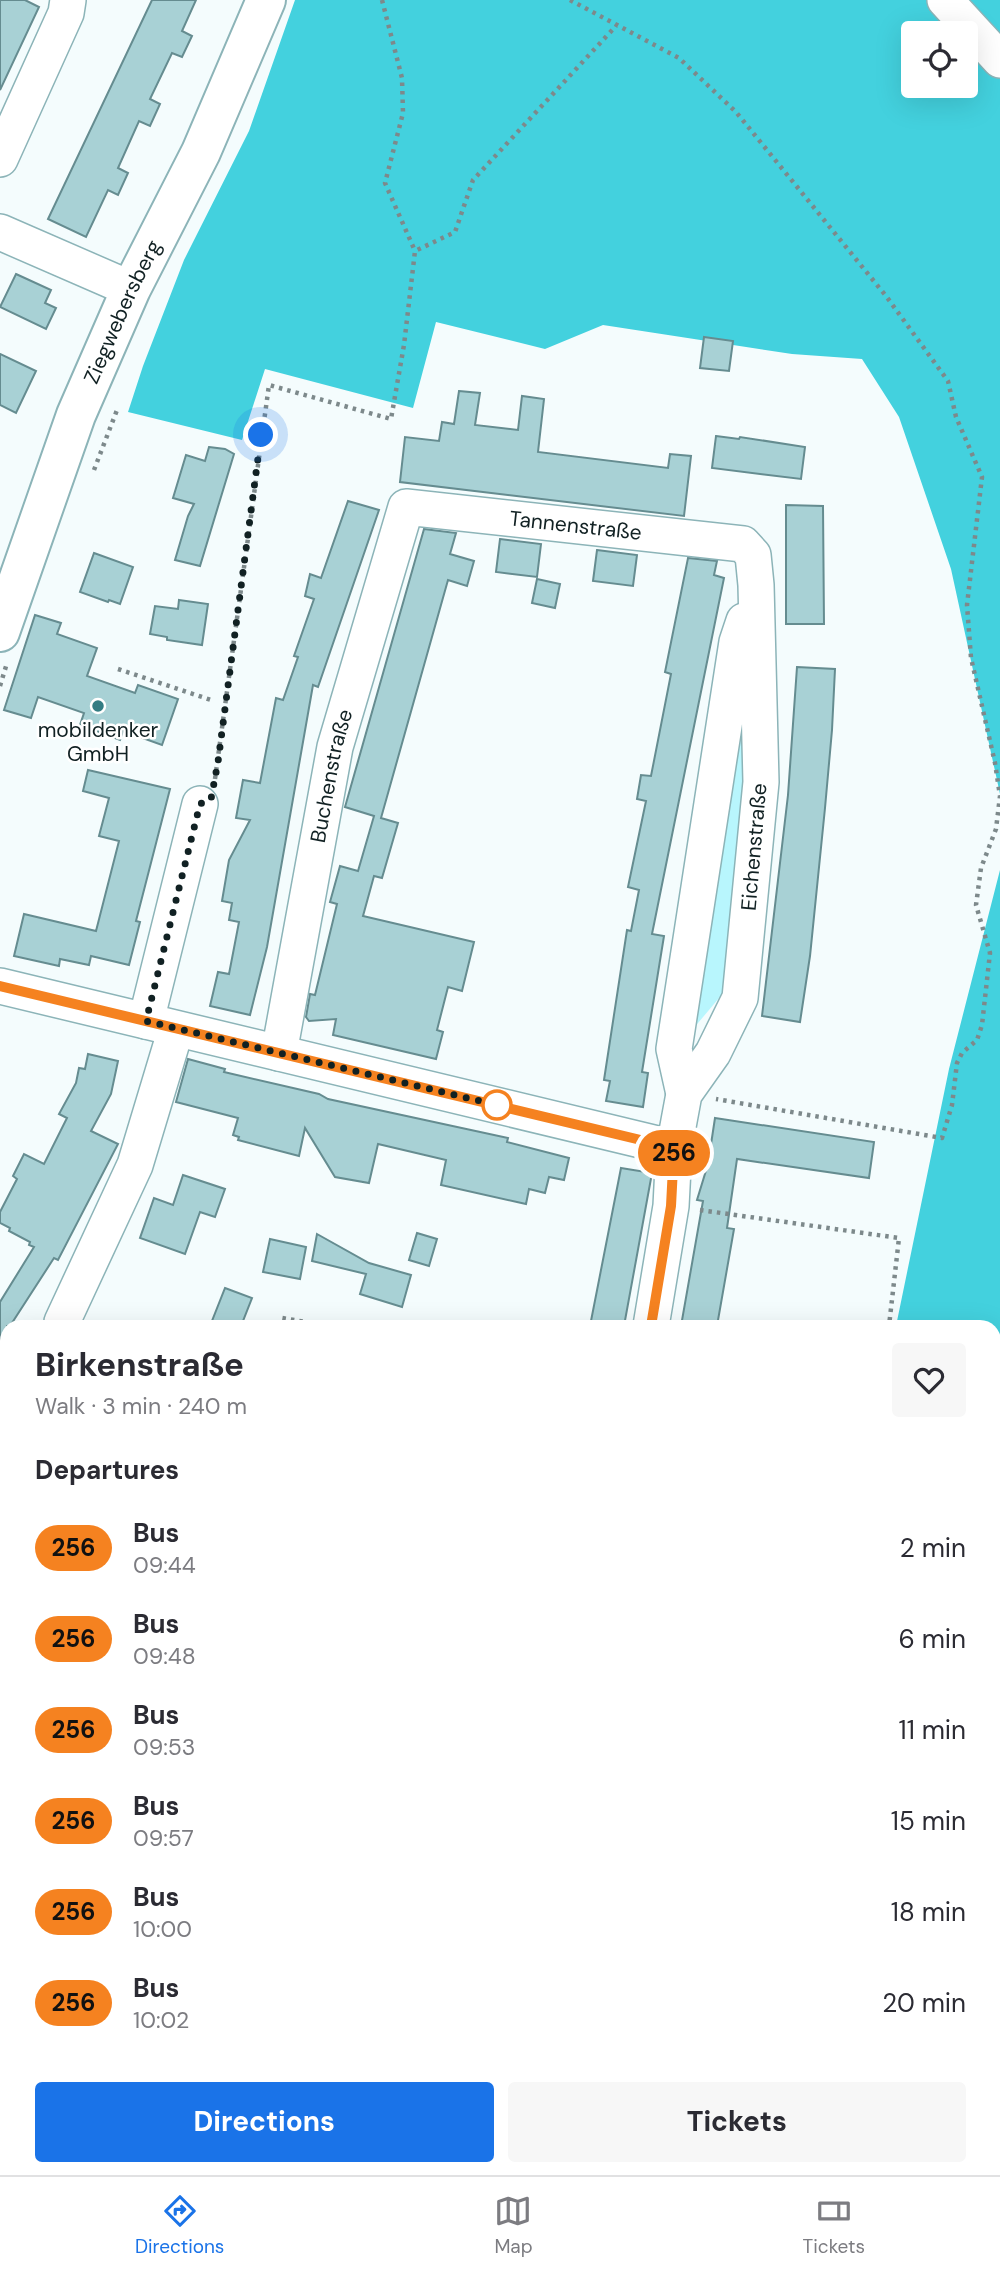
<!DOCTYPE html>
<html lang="en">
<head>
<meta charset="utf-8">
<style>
	:root { --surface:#fff; --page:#f7f7f7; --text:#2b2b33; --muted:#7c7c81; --line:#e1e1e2; --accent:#1a73e8 }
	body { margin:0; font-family:"DM Sans",sans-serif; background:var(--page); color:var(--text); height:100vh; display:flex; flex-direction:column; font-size:26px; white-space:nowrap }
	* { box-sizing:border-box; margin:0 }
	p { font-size:23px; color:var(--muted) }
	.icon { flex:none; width:38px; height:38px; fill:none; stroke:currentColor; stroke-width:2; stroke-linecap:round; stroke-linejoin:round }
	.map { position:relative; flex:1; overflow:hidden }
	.sheet { position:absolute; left:0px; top:1320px; width:1001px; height:856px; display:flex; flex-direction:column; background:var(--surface); border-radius:21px 21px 0 0; box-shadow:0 7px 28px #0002 }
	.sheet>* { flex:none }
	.badge { padding:0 14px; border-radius:23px; font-size:24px; line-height:46px }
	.controls { position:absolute; left:901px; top:21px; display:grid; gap:14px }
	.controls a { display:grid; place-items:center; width:77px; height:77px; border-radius:7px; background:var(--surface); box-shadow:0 7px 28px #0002; font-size:35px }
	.you { position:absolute; width:35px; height:35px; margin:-18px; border:5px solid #fff; border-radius:50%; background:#1a73e8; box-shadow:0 0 0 10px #1a73e833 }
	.map>.badge { position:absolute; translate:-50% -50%; box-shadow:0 0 0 4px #fff }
	h2 { padding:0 35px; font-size:26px; line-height:63px }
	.round { display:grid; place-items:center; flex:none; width:74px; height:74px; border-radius:7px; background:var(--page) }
	.overview { display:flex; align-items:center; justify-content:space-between; height:119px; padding:0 35px }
	h1 { font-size:33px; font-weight:700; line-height:52px }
	.primary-button { display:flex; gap:14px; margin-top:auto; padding:14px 35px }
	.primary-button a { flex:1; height:80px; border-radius:7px; background:var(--accent); color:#fff; font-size:28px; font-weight:700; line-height:80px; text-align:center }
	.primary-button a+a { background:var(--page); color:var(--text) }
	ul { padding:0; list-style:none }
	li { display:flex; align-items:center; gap:21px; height:91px; padding:0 35px }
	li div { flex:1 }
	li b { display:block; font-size:26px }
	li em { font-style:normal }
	li .badge { min-width:77px; font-weight:700; text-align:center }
	.dock { display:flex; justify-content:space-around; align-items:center; height:98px; border-top:2px solid var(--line); background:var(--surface); font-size:19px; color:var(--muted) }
	.dock a { display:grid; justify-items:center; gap:4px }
	.dock .on { color:var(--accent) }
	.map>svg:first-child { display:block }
	.green { fill:#b8f6fd }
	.forest { fill:#43d1de; fill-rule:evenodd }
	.building { fill:#a8d1d5; stroke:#658c90; stroke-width:2 }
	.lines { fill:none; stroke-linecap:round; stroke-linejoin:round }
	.minor-casing { stroke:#8cb4b8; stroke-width:38 }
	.major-casing { stroke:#8cb4b8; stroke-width:42 }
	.path { stroke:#7d898b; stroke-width:4.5; stroke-dasharray:3.5 5; stroke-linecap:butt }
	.minor { stroke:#fff; stroke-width:35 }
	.major { stroke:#fff; stroke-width:38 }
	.line-casing { stroke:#fff; stroke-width:16 }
	.line { stroke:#f58220; stroke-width:10 }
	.walk { stroke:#112123; stroke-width:7; stroke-dasharray:0 12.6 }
	.poi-dot { fill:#337c83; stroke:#fff; stroke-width:2.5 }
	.stop-dot { fill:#fff; stroke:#f58220; stroke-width:3.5 }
	.labels { text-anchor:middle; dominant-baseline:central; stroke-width:5; stroke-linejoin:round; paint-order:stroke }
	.street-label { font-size:21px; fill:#112123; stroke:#fff }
	.poi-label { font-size:21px; fill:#112123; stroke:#fff }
</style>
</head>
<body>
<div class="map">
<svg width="1000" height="2175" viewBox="0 0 1000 2175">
	<rect width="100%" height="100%" fill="#f4fcfd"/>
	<!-- green -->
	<g class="green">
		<path d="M 751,702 L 730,985 L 682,1042 L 735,703 Z"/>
		<path d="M 0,1897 L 7,1906 L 7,2084 L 0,2090 Z"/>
	</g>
	<!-- forest -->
	<g class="forest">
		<path d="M 295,0 L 1000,0 L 1000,794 L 951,569 L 899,417 L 862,359 L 792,354 L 603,325 L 545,349 L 436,322 L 413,408 L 265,369 L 242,440 L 128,412 L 143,366 L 184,260 L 249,131 ZM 914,33 L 966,33 L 966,86 L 914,86 Z"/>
		<path d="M 1000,870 L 1000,2175 L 527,2175 L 526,2168 L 994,2168 L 994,1326 L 896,1326 L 949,1069 Z"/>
		<path d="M 0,1818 L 7,1820 L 7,1906 L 0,1897 Z"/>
		<path d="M 7,2084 L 7,2168 L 300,2168 L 303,2175 L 0,2175 L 0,2090 Z"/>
	</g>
	<!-- building -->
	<g class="building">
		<path d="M 0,0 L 25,0 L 39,7 L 0,90 Z"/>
		<path d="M 152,0 L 196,0 L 182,31 L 192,36 L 182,57 L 172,53 L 150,99 L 160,104 L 150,126 L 139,121 L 118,168 L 128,173 L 118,195 L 108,190 L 86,237 L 48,219 Z"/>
		<path d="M 16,274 L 51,290 L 45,303 L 56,308 L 46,329 L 0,307 Z"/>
		<path d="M 704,337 L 733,341 L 729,371 L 700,368 Z"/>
		<path d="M 0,354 L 36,371 L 16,413 L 0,405 Z"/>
		<path d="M 459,391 L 480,393 L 475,425 L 518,430 L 522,396 L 544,399 L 538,452 L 668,468 L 670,454 L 691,456 L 684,516 L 400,482 L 405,437 L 439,441 L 442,422 L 454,424 Z"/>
		<path d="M 716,436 L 739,439 L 740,437 L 805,447 L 801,479 L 712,468 Z"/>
		<path d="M 209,447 L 225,449 L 234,454 L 200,566 L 175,560 L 188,516 L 194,504 L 173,498 L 186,455 L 205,461 Z"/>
		<path d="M 348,501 L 379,510 L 318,687 L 313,685 L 267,947 L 250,1015 L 210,1006 L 218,972 L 229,974 L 239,922 L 229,920 L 232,903 L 222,901 L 229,860 L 250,820 L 236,818 L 243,780 L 260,783 L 276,698 L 283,700 L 298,657 L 294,656 L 314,599 L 305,596 L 310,574 L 321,578 Z"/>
		<path d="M 786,505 L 823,506 L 824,624 L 786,624 Z"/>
		<path d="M 424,529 L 456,533 L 450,554 L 474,561 L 467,586 L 448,580 L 381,818 L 398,823 L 382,878 L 374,876 L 363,916 L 474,942 L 462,991 L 448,987 L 437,1030 L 443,1032 L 436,1059 L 333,1035 L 336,1019 L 309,1021 L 306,1017 L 310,994 L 315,995 L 337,904 L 330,902 L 340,866 L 358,871 L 374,816 L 345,807 Z"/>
		<path d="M 500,539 L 541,544 L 537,577 L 496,572 Z"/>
		<path d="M 597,550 L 637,555 L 633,586 L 593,581 Z"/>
		<path d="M 94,553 L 133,567 L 120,604 L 109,600 L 108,602 L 80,592 Z"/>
		<path d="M 688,558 L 717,561 L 714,575 L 724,578 L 652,934 L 664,936 L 642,1072 L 648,1073 L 643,1107 L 606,1101 L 610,1081 L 604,1080 L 627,930 L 631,931 L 639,890 L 628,887 L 646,801 L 637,799 L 641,775 L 651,776 L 671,674 L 665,672 Z"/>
		<path d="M 537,579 L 560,584 L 555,608 L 532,603 Z"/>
		<path d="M 179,600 L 208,604 L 202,645 L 167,640 L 167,637 L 150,634 L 155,606 L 178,609 Z"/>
		<path d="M 35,615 L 61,623 L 57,634 L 97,648 L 87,676 L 135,693 L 138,685 L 178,699 L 162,745 L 123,731 L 120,740 L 80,725 L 84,713 L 38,697 L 31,718 L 4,710 Z"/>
		<path d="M 797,667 L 835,669 L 832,730 L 825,808 L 810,956 L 800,1022 L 762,1016 L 788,795 Z"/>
		<path d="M 88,770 L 170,789 L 136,921 L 140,922 L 129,965 L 91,956 L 89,965 L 60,959 L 59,966 L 14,956 L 24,914 L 96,931 L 119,841 L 99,836 L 109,798 L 83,791 Z"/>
		<path d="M 88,1054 L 118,1061 L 111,1094 L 91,1131 L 118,1144 L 58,1260 L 54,1258 L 10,1326 L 7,1326 L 7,1332 L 0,1343 L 0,1302 L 34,1247 L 29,1245 L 30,1242 L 9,1231 L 10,1228 L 0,1223 L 0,1212 L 17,1179 L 13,1176 L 24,1154 L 44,1164 L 67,1118 L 59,1114 L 76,1083 L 79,1068 L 85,1069 Z"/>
		<path d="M 188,1059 L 225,1069 L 224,1072 L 319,1094 L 328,1099 L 508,1138 L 507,1142 L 569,1158 L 564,1180 L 549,1177 L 545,1193 L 529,1189 L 526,1204 L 441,1185 L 446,1160 L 378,1144 L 369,1183 L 335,1177 L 305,1128 L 299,1156 L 238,1140 L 239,1137 L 233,1135 L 238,1118 L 176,1102 Z"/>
		<path d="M 715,1118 L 874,1142 L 869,1178 L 737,1159 L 727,1228 L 734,1229 L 717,1326 L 681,1326 L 703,1201 L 697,1200 L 708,1164 Z"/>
		<path d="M 621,1168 L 652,1173 L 624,1326 L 590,1326 Z"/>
		<path d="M 183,1175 L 225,1189 L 215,1217 L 200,1212 L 185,1254 L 140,1238 L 154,1198 L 173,1205 Z"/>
		<path d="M 417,1233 L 437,1239 L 429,1266 L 409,1260 Z"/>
		<path d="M 317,1234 L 369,1263 L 411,1275 L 402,1307 L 360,1294 L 366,1274 L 312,1261 Z"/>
		<path d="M 270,1239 L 306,1247 L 300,1279 L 263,1272 Z"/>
		<path d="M 225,1288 L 252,1298 L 241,1326 L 210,1326 Z"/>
	</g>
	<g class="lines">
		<!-- minor casing -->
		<g class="minor-casing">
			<g id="minor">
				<path d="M 945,0 L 1000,60"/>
				<path d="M 0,159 L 66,13 L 68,0"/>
				<path d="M 0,232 L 131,289"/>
				<path d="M 0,986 L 674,1148"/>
				<path d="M 146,1021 L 200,804"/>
				<path id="s1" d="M 279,1053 L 335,747 L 406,507 L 743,544 L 753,555 L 756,585 L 761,782 L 740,998 L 713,1053 L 684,1094 L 674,1148 L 671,1206 L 651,1326"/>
				<path d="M 684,1094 L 674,1049 L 737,642 L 744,621"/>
				<path d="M 62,1322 L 135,1165 L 176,1029"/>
				<path d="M 0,1798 L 7,1805"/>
			</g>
		</g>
		<!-- major casing -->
		<g class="major-casing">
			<g id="major">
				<path id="s2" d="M 0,632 L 76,415 L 131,289 L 201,152 L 266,0"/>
			</g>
		</g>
		<!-- path -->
		<g class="path">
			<path d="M 382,0 L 402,78 L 403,113 L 385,183 L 415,251"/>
			<path d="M 570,0 L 679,58 L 736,112 L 886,296 L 948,381 L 956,417 L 982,477 L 967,605 L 971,658 L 995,763 L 1000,796 L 996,829 L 981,868 L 976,905 L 990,953 L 982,1025 L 977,1040 L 962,1053 L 957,1063 L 952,1105 L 942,1138 L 716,1099"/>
			<path d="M 94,470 L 117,410"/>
			<path d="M 118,669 L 214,701"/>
			<path d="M 0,686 L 7,663"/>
			<path d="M 215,779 L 269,385 L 391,419 L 404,345 L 415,251 L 455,232 L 473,180 L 616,26"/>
			<path d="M 700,1210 L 899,1238 L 889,1326"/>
			<path d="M 281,1326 L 282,1318 L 329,1326"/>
			<path d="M 994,2152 L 1000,2143"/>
			<path d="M 979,2175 L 983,2168"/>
		</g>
		<!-- minor -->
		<use href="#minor" class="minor"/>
		<!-- major -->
		<use href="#major" class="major"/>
	</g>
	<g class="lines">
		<!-- line casing -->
		<g class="line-casing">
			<path id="line" d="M 0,986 L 674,1148 L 671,1206 L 651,1326"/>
		</g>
		<!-- line -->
		<use href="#line" class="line"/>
		<!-- walk -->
		<path class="walk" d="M 261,435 L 218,762 L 211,799 L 200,804 L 146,1021 L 497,1105"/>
	</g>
	<!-- markers -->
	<circle class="poi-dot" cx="98" cy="706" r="7"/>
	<circle class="stop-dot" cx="497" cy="1105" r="14"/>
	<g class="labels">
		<!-- street labels -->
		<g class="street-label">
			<text stroke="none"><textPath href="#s2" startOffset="343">Ziegwebersberg</textPath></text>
			<text stroke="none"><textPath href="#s1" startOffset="732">Tannenstraße</textPath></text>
			<text stroke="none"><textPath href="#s1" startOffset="282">Buchenstraße</textPath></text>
			<text transform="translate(754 847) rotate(-85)">Eichenstraße</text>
		</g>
		<!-- poi labels -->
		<g class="poi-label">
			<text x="98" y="730">mobildenker<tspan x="98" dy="24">GmbH</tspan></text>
		</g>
	</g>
</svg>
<div class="controls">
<a><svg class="icon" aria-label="locate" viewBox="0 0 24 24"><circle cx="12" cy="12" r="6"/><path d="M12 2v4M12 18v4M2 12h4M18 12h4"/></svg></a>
</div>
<div class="you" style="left:261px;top:435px"></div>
<b class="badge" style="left:674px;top:1153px;background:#f58220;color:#111">256</b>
<section class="sheet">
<div class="overview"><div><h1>Birkenstraße</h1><p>Walk · 3 min · 240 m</p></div><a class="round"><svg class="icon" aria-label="heart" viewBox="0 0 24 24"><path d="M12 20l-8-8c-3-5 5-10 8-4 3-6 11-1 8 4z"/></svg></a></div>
<h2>Departures</h2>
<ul>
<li><span class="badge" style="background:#f58220;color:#111">256</span><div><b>Bus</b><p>09:44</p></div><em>2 min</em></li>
<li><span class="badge" style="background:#f58220;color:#111">256</span><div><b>Bus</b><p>09:48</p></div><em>6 min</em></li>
<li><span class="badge" style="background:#f58220;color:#111">256</span><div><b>Bus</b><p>09:53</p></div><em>11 min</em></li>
<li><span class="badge" style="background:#f58220;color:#111">256</span><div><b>Bus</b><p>09:57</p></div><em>15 min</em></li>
<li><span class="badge" style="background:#f58220;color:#111">256</span><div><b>Bus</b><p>10:00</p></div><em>18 min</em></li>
<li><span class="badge" style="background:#f58220;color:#111">256</span><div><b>Bus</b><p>10:02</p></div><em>20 min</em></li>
</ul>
<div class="primary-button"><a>Directions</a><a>Tickets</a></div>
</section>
</div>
<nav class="dock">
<a class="on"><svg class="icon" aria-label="directions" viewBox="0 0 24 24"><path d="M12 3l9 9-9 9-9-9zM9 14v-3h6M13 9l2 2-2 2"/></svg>Directions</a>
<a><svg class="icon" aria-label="map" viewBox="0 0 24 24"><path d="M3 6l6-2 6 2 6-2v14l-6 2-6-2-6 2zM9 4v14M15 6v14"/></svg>Map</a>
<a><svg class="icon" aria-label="tickets" viewBox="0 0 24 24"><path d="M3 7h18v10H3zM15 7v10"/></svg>Tickets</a>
</nav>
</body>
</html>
